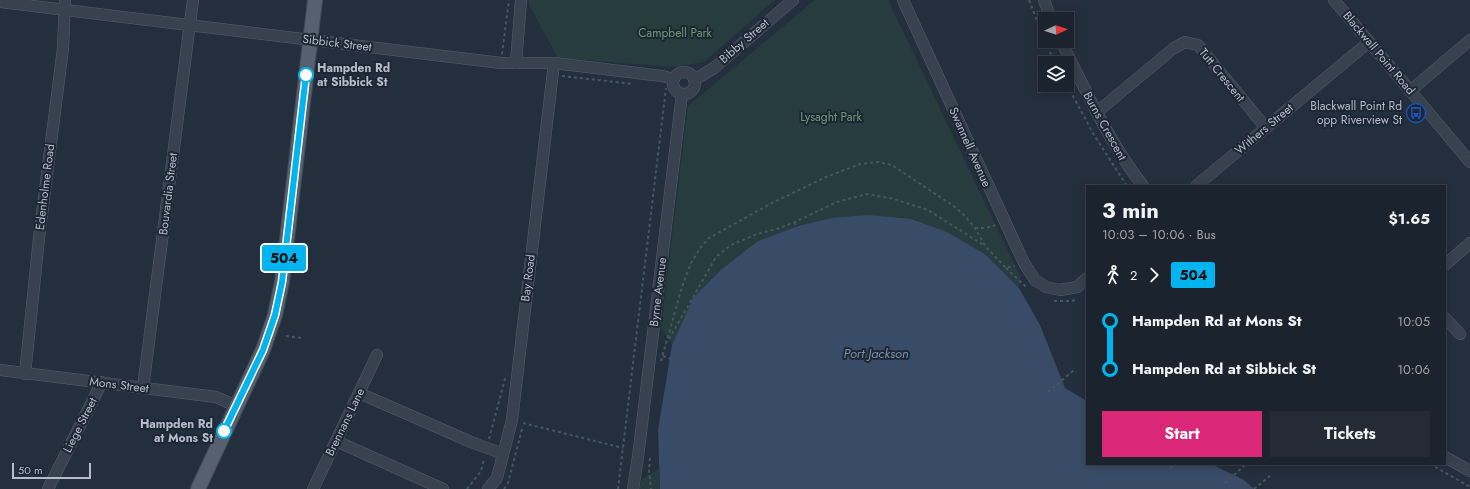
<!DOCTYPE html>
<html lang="en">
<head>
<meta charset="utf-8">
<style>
	:root { --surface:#1b232e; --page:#242b36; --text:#f1f3f6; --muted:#a0a4aa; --line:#39404a; --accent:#db2777 }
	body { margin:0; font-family:Jost,sans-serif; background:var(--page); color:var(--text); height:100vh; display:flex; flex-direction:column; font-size:15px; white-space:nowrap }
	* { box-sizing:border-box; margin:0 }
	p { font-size:13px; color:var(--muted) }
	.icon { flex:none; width:22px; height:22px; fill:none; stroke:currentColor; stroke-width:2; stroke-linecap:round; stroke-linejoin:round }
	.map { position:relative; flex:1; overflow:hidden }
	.details { position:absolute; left:1086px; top:185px; width:360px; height:280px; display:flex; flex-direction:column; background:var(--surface); border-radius:0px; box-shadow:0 2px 10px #0003,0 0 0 1px var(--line) }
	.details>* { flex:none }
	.badge { padding:0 8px; border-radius:3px; font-size:14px; line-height:26px }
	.needle { width:26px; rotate:87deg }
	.buttons { position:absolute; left:1038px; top:12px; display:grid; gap:8px }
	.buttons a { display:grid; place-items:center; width:36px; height:36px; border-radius:0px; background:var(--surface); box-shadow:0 2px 10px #0003,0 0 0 1px var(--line); font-size:20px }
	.scale { position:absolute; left:12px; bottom:10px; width:79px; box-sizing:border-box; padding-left:4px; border:2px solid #b4bcc9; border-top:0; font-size:11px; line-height:14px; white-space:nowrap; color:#b4bcc9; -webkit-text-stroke:3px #1d2633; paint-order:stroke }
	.map>.badge { position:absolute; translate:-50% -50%; box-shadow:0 0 0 2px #fff }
	.legs { display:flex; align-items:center; gap:6px; height:44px; padding:0 16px; font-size:13px }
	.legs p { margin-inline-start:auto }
	.overview { display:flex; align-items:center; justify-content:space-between; height:68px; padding:0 16px }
	h1 { font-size:22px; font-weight:700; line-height:30px }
	.action { display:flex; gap:8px; margin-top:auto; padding:8px 16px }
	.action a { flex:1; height:46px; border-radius:0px; background:var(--accent); color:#fff; font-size:16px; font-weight:700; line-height:46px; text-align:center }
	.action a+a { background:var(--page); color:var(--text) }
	ul { padding:0 16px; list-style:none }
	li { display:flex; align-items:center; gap:14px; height:48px; font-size:15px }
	li i { display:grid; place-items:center; width:6px; height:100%; margin:0 5px; background:currentColor }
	li i::after { content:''; width:10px; height:10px; margin:-5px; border:3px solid; border-radius:50%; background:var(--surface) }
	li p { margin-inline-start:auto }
	li:first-child i { background:linear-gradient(#0000 50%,currentColor 0) }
	li:last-child i { background:linear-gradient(currentColor 50%,#0000 0) }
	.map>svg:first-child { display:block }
	.green { fill:#263c3f }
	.water { fill:#394c67 }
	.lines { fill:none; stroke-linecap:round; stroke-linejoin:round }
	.minor-casing { stroke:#565f6c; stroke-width:12 }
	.major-casing { stroke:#414a57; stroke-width:16 }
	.path { stroke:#44595c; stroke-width:2; stroke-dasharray:3 3; stroke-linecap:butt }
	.minor { stroke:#38414e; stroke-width:11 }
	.major { stroke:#56606e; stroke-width:14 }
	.line-1-casing { stroke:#fff; stroke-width:9 }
	.line-1 { stroke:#00b5ef; stroke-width:6 }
	.stop-1-dot { fill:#fff; stroke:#00b5ef; stroke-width:2 }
	.labels { text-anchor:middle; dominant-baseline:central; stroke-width:4; stroke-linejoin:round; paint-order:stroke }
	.park-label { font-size:12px; fill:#6b9a76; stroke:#1d2633 }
	.street-label { font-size:12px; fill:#b4bcc9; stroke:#1d2633 }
	.stop-label { font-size:12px; font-weight:bold; fill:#b4bcc9; stroke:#1d2633; text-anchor:start }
	.poi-label { font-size:12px; fill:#b4bcc9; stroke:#1d2633; text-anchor:end }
	.water-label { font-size:13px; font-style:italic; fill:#7c92b1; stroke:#1d2633 }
</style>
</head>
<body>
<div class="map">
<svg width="1470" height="489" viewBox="0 0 1470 489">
	<rect width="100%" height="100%" fill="#242f3e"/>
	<!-- green -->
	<g class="green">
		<path d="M 529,0 L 775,0 L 704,62 L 674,67 L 558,58 L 529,5 Z"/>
		<path d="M 815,0 L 888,0 L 1020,276 L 1019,288 L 986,255 L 831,218 L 798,226 L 758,241 L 693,298 L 672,345 L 661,328 L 688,106 Z"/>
		<path d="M 659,469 L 660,489 L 639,489 L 642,479 Z"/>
	</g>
	<!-- water -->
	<path class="water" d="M 868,215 L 911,219 L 947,232 L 986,255 L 1019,288 L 1040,325 L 1065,388 L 1087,401 L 1087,464 L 1211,464 L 1244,480 L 1254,489 L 660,489 L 658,430 L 672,345 L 693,298 L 722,269 L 758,241 L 798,226 L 831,218 Z"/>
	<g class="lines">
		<!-- minor casing -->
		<g class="minor-casing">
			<g id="minor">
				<path d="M 903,0 L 1024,263 L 1035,280 L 1046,287 L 1060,290 L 1077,287 L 1087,278"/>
				<path d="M 1044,0 L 1051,19"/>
				<path d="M 1334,0 L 1470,162"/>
				<path d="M 0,2 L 501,63 L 554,63 L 662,76 L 674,79"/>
				<path d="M 1061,41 C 1086,91 1109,142 1143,186"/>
				<path d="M 516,63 L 521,0"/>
				<circle cx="684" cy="83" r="11"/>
				<path d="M 694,80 L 714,68 L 793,0"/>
				<path d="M 1410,91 L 1470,40"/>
				<path d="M 1097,112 L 1174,48 L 1185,42 L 1198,45 L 1266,128"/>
				<path d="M 1196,186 L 1369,42"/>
				<path d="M 1445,265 L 1470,243"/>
				<path d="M 1445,318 L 1460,334"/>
				<path d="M 0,370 L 216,397 L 236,406"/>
				<path d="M 25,374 L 39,238 L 63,48 L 65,0"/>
				<path d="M 143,388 L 193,0"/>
				<path d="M 359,393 L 471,442 L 503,454"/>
				<path d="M 336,441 L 443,489"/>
				<path d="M 1445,457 L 1470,471"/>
				<path d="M 48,489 L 102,382"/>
				<path d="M 313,489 L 377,355"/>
				<path d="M 488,489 L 497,478 L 512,420 L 554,63"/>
				<path d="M 633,489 L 638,457 L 682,94"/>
			</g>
		</g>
		<!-- major casing -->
		<g class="major-casing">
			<path id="major" d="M 198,489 L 263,350 L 275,315 L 282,282 L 315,0"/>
		</g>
		<!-- path -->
		<g class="path">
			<path d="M 1029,0 L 1045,41"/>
			<path d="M 1045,41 L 1055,63"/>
			<path d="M 502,54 L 509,0"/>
			<path d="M 562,76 L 633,84"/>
			<path d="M 1067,85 L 1094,135 L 1127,186"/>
			<path d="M 795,222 L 796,228"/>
			<path d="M 975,228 L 985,228 L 996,225"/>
			<path d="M 1006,268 L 1026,287"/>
			<path d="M 1054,301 L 1072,301 L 1077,299"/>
			<path d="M 286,336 L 301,338"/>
			<path d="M 669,339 L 716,257 L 731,245 L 757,234 L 780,228 L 795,222 L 837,202 L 867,194 L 894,199 L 928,210 L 985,246"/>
			<path d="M 663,356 L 671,359"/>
			<path d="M 661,361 L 682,287 L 691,263 L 701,247 L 709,238 L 772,203 L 826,177 L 860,164 L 878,162 L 892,165 L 955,207 L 964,215 L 975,228 L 986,247 L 1006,268 L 1015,266"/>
			<path d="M 1048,392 L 1074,370"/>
			<path d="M 523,423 L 623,448"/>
			<path d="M 489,439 L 506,375"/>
			<path d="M 650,458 L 649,470 L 651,489"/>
			<path d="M 1430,464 L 1470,487"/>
			<path d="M 1170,468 L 1174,464"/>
			<path d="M 1225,483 L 1246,464"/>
			<path d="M 467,489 L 481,471 L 484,459"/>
			<path d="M 504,489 L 508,483 L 522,429"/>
			<path d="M 618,489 L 666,88"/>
			<path d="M 1254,489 L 1271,475"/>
		</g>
		<!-- minor -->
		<use href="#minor" class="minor"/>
		<!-- major -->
		<use href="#major" class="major"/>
	</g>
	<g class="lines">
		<!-- line-1 casing -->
		<g class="line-1-casing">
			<path id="line-1" d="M 224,431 L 263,350 L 275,315 L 282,282 L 306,75"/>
		</g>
		<!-- line-1 -->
		<use href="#line-1" class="line-1"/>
	</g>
	<!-- icons -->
	<defs>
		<g id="bus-ring" transform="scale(1)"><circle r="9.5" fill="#1d2633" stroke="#1a4fb4" stroke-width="1.5"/><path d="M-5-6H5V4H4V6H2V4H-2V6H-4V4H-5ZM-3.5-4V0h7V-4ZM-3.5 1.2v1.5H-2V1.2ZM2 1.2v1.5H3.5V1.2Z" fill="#1a4fb4"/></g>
	</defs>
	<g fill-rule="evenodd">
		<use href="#bus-ring" x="1416" y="113"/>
	</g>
	<!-- markers -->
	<g class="stop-1-dot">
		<circle cx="306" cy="75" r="7"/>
		<circle cx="224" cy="431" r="7"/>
	</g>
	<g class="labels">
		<!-- park labels -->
		<g class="park-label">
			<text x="675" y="33">Campbell Park</text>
			<text x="831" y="117">Lysaght Park</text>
		</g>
		<!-- street labels -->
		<g class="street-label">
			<text transform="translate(744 41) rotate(-41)">Bibby Street</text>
			<text transform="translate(337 43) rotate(7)">Sibbick Street</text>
			<text transform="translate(1379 53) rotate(50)">Blackwall Point Road</text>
			<text transform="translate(1222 75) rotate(51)">Tutt Crescent</text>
			<text transform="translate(1105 126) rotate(61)">Burns Crescent</text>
			<text transform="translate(1264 129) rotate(-40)">Withers Street</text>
			<text transform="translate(970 147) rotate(66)">Swannell Avenue</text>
			<text transform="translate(45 187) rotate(-83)">Edenholme Road</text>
			<text transform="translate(168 194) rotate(-83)">Bouvardia Street</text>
			<text transform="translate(528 278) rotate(-83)">Bay Road</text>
			<text transform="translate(658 292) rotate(-83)">Byrne Avenue</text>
			<text transform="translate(119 385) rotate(7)">Mons Street</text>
			<text transform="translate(345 422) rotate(-64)">Brennans Lane</text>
			<text transform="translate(80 425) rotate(-63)">Liege Street</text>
		</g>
		<!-- stop labels -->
		<g class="stop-label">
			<text x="317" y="68">Hampden Rd<tspan x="317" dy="14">at Sibbick St</tspan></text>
			<text x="213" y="424" text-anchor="end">Hampden Rd<tspan x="213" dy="14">at Mons St</tspan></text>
		</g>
		<!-- poi labels -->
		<g class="poi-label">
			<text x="1402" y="106">Blackwall Point Rd<tspan x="1402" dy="14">opp Riverview St</tspan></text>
		</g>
		<!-- water labels -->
		<g class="water-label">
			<text x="876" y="353">Port Jackson</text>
		</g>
	</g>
</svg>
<div class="buttons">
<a><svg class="needle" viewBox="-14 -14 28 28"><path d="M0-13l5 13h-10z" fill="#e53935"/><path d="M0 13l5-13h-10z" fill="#a0a4aa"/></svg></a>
<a><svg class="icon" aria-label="layers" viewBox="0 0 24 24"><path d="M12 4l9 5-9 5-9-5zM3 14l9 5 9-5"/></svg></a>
</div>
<div class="scale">50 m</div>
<b class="badge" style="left:284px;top:258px;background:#00b5ef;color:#111">504</b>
<section class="details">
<div class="overview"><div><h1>3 min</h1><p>10:03 – 10:06 · Bus</p></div><b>$1.65</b></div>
<div class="legs"><svg class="icon" aria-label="walk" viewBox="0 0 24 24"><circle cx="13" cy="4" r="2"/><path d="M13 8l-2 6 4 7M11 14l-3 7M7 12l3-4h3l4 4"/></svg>2<svg class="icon" aria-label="forward" viewBox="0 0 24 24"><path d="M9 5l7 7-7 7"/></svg><b class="badge" style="background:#00b5ef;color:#111">504</b></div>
<ul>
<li><i style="color:#00b5ef"></i><b>Hampden Rd at Mons St</b><p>10:05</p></li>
<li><i style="color:#00b5ef"></i><b>Hampden Rd at Sibbick St</b><p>10:06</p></li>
</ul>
<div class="action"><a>Start</a><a>Tickets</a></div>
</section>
</div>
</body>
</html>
